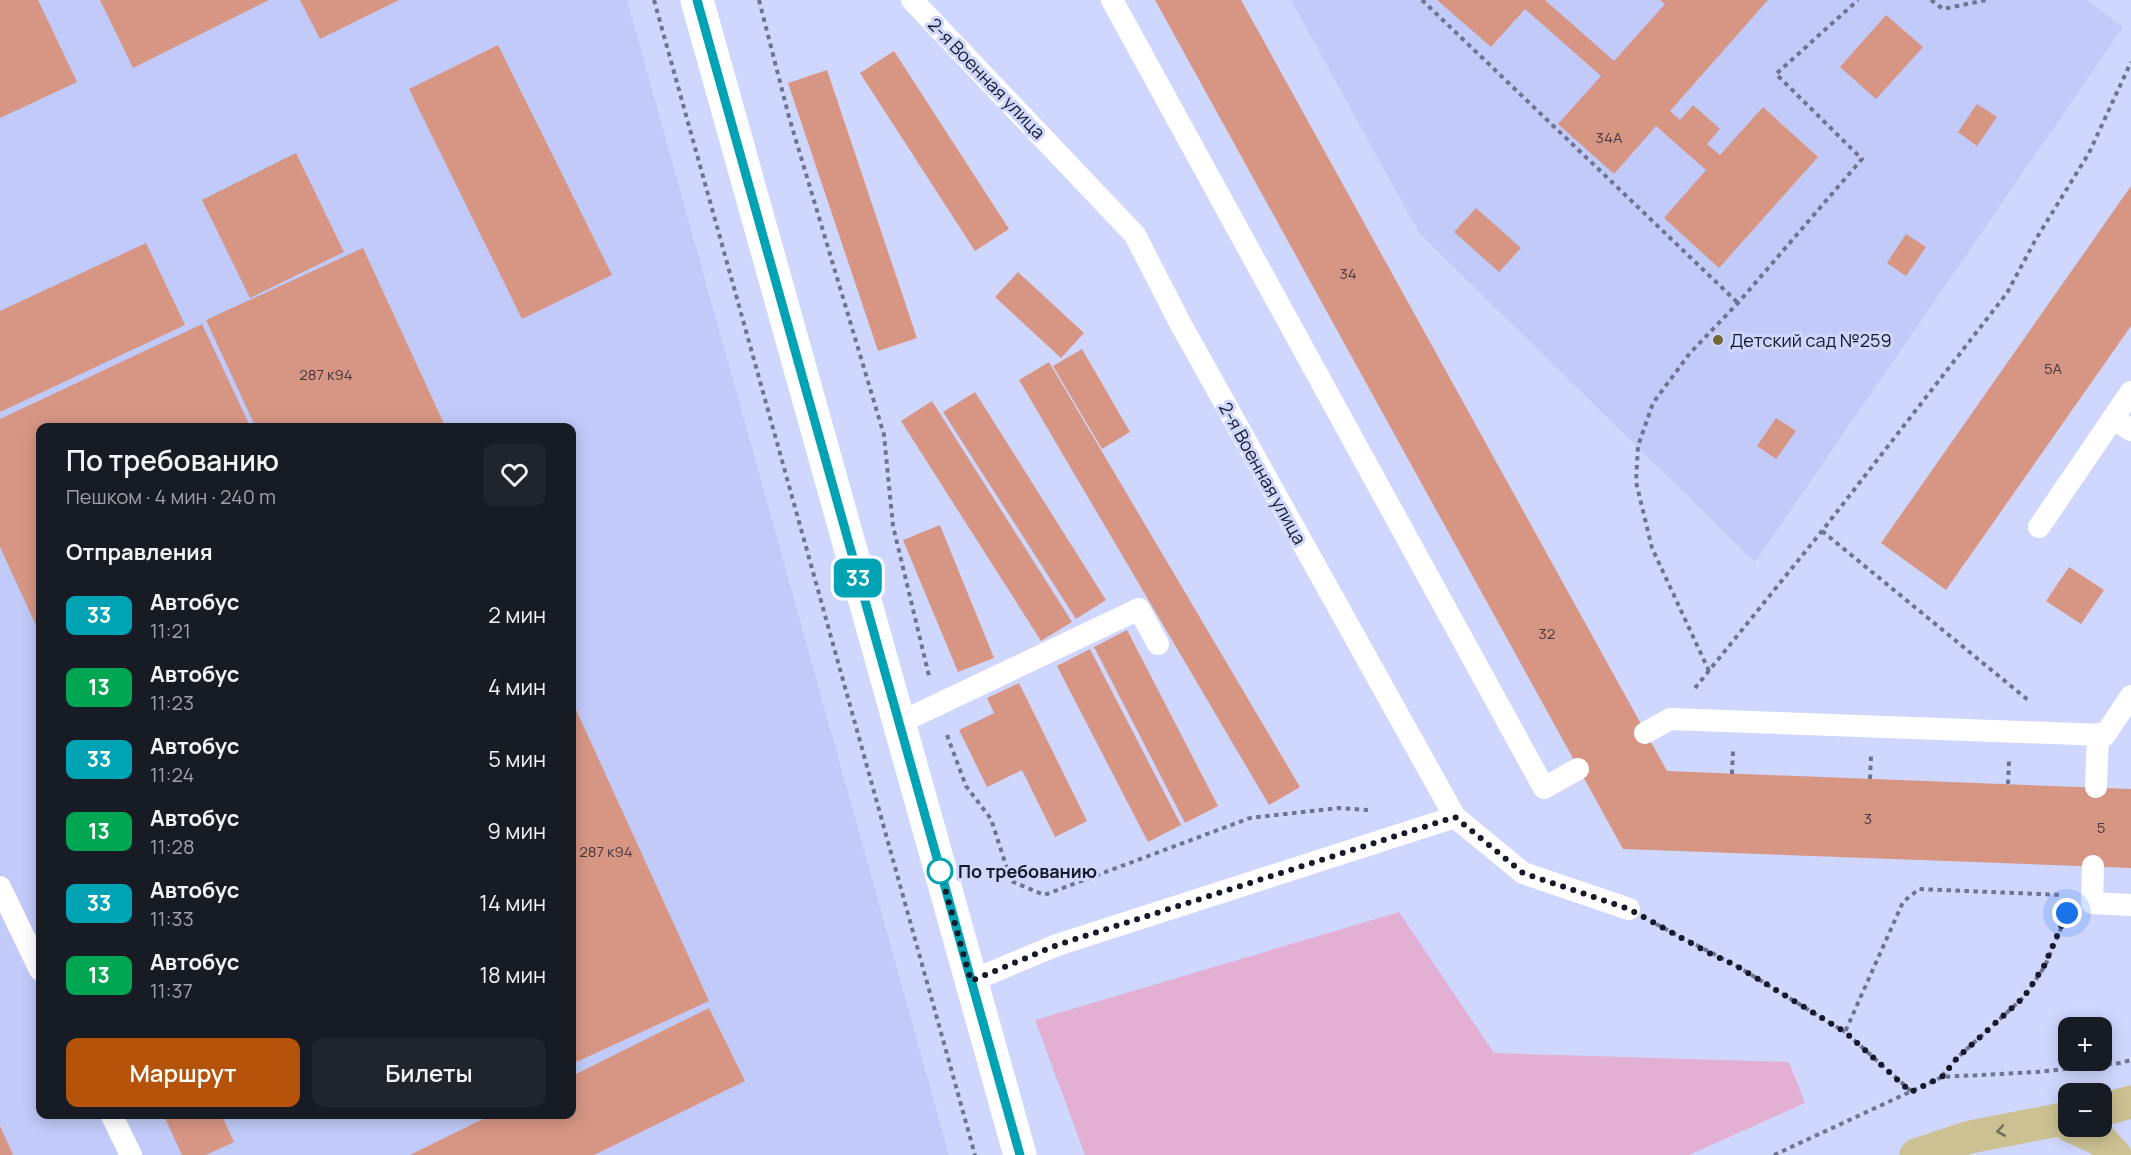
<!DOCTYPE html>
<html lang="ru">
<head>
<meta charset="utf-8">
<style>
	:root { --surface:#171b24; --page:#20242c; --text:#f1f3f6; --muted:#9ea1a6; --accent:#b45309 }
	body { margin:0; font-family:Manrope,sans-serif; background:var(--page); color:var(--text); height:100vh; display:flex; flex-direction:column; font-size:22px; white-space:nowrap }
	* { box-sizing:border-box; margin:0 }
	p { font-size:20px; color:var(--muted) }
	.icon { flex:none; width:33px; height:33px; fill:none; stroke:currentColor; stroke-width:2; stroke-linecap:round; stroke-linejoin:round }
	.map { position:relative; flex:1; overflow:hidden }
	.panel { position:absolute; left:36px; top:423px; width:540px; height:696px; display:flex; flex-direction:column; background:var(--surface); border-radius:12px; box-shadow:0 3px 15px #0003 }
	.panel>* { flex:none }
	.badge { padding:0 12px; border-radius:9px; font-size:21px; line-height:39px }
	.buttons { position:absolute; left:2058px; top:1017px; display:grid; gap:12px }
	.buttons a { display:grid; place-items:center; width:54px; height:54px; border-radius:12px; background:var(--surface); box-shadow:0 3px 15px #0003; font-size:30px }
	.you { position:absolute; width:30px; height:30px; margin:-15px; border:4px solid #fff; border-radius:50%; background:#1a73e8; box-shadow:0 0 0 9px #1a73e833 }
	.map>.badge { position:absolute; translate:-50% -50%; box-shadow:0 0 0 3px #fff }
	h2 { padding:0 30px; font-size:22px; line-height:54px }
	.round { display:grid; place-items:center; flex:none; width:63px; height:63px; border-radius:12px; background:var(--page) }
	.headline { display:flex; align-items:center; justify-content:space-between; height:102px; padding:0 30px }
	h1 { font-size:28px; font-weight:600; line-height:45px }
	.action { display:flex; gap:12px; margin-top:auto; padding:12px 30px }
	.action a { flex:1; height:69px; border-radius:12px; background:var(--accent); color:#fff; font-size:24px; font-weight:600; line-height:69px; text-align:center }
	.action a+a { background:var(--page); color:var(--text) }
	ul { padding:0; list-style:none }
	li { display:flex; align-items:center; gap:18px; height:72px; padding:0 30px }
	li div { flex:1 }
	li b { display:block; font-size:22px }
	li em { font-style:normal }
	li .badge { min-width:66px; font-weight:700; text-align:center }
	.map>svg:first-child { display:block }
	.built { fill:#c1caf8; fill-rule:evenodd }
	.green { fill:#e1b0d3 }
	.building { fill:#d79684 }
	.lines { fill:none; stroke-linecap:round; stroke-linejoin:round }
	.path { stroke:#6f738e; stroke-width:4; stroke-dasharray:4.5 4.5; stroke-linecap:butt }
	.service { stroke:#fff; stroke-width:22 }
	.secondary { stroke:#fff; stroke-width:33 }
	.primary { stroke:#ccc192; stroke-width:33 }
	.oneway { stroke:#716d5c }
	.line-casing { stroke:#fff; stroke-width:14 }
	.line { stroke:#00a3b4; stroke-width:9 }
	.walk { stroke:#161927; stroke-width:6; stroke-dasharray:0 10.8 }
	.poi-dot { fill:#736734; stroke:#d0d7ff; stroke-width:2 }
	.stop-dot { fill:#fff; stroke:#00a3b4; stroke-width:3 }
	.labels { text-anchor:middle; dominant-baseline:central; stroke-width:6; stroke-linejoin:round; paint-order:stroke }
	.number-label { font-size:15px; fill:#46383e }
	.street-label { font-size:18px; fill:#161927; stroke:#d0d7ff }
	.poi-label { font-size:18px; fill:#161927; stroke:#d0d7ff; text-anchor:start }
	.stop-label { font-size:18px; font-weight:bold; fill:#161927; stroke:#d0d7ff; text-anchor:start }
</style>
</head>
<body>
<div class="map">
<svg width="2131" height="1155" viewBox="0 0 2131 1155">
	<rect width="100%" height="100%" fill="#d0d7ff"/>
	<!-- built -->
	<g class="built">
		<path d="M 0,0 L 627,0 L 949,1155 L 0,1155 ZM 40,428 L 572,428 L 572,1114 L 40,1114 Z"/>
		<path d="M 1291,0 L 2087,0 L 2123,27 L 1755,562 L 1419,233 Z"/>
	</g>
	<!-- green -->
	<path class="green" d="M 1399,912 L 1494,1053 L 1789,1062 L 1805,1103 L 1689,1155 L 1085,1155 L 1035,1020 Z"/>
	<!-- building -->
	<g class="building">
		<path d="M 0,0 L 38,0 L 77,82 L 0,118 Z"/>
		<path d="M 100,0 L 269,0 L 133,68 Z"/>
		<path d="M 300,0 L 399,0 L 320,39 Z"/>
		<path d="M 1155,0 L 1241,0 L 1667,771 L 2131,789 L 2131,868 L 1623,849 Z"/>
		<path d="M 1437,0 L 1545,0 L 1614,61 L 1665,4 L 1660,0 L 1768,0 L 1670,111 L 1680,120 L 1693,105 L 1720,129 L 1707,144 L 1720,155 L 1763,107 L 1818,157 L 1719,268 L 1664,218 L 1706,170 L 1656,126 L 1614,174 L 1558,124 L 1601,76 L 1525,9 L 1491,47 Z"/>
		<path d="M 1886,15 L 1923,47 L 1876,99 L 1840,67 Z"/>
		<path d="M 498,45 L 612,275 L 522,319 L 409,89 Z"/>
		<path d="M 894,51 L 1009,229 L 975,251 L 860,73 Z"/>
		<path d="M 827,70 L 917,338 L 878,351 L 788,83 Z"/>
		<path d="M 1977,104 L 1997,117 L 1977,146 L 1958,132 Z"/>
		<path d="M 296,153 L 344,252 L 250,298 L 202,200 Z"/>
		<path d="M 2131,186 L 2131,326 L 1946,590 L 1881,543 Z"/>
		<path d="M 1476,208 L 1521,248 L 1499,272 L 1454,232 Z"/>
		<path d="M 1906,234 L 1926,247 L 1906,276 L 1887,263 Z"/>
		<path d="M 146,243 L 185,325 L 0,412 L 0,311 Z"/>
		<path d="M 363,248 L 446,428 L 256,428 L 206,320 Z"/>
		<path d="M 1018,272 L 1084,333 L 1061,358 L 995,297 Z"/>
		<path d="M 202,324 L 251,428 L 40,428 L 40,634 L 0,547 L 0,419 Z"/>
		<path d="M 1082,349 L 1130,432 L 1102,449 L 1053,366 Z"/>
		<path d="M 1049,362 L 1300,787 L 1269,805 L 1019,380 Z"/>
		<path d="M 975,392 L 1106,600 L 1076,619 L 943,412 Z"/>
		<path d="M 932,401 L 1072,622 L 1041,641 L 901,421 Z"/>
		<path d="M 1776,418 L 1796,431 L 1776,459 L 1757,446 Z"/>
		<path d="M 940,525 L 994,658 L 958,672 L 903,540 Z"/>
		<path d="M 2069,567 L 2104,590 L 2081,624 L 2046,601 Z"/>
		<path d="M 1127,630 L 1218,806 L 1185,823 L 1094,647 Z"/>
		<path d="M 1090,649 L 1181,825 L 1148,842 L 1057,666 Z"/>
		<path d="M 1019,683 L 1087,821 L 1055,837 L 1022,770 L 987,787 L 959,730 L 994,713 L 987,698 Z"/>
		<path d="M 572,701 L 709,1001 L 572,1064 Z"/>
		<path d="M 709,1008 L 745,1081 L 594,1155 L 410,1155 L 493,1114 L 572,1114 L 572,1076 Z"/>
		<path d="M 163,1114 L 221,1114 L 234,1142 L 206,1155 L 182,1155 Z"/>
		<path d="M 0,1126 L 13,1155 L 0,1155 Z"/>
	</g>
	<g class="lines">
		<!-- path -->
		<g class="path">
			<path d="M 654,0 L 975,1155"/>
			<path d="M 759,0 L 789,117 L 884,435 L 893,526 L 929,676"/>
			<path d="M 1422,0 L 1738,303"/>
			<path d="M 1931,0 L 1943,9 L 1986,0"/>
			<path d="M 1822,531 L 2028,700"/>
			<path d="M 1709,671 L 1652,548 L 1636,482 L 1638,446 L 1653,403 L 1690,353 L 1738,303 L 1862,159 L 1776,74 L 1858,0"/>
			<path d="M 1695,688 L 1822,531 L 2007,293 L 2036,239 L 2089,153 L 2131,62"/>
			<path d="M 947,735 L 966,786 L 991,819 L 1011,881 L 1044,895 L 1250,818 L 1339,808 L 1368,810"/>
			<path d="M 1732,774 L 1733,751"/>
			<path d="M 1870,779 L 1871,756"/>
			<path d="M 2008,784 L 2009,761"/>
			<path d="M 1656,924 L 1735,965 L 1845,1032"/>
			<path d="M 1942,1076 L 1957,1058 L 2024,997 L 2045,966 L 2065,919"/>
			<path d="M 1911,1091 L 1845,1032 L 1903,902 L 1919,889 L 2062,895"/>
			<path d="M 1774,1155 L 1942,1077 L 2037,1072 L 2120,1063 L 2131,1060"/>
		</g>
		<!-- service -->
		<g class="service">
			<path d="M 912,0 L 1135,235 L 1179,321 L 1455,817 L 1523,873 L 1629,909"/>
			<path d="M 1112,0 L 1544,788 L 1578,769"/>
			<path d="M 2113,418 L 2131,430"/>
			<path d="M 2039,527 L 2131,392"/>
			<path d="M 899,723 L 1139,609 L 1158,644"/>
			<path d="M 1645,733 L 1670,719 L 2105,735 L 2131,696"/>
			<path d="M 2096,787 L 2098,734"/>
			<path d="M 2093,866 L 2092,903 L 2131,905"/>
			<path d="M 0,887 L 40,970"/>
			<path d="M 971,981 L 1057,945 L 1455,817"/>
			<path d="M 111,1114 L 131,1155"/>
		</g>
		<!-- secondary -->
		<path class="secondary" d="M 697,0 L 1020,1155"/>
		<!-- primary -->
		<g class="primary">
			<path d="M 2102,1110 L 2131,1102"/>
			<path d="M 2070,1126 L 2101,1140 L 2115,1155"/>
			<path d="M 1916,1155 L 1970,1137 L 2068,1118"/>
		</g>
	</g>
	<!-- one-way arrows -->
	<defs><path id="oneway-chevron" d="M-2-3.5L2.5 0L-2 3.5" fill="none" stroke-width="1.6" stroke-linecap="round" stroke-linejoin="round" transform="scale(1.5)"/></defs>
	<use class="oneway" href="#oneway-chevron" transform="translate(2001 1131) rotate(170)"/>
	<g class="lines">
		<!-- line casing -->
		<g class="line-casing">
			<path id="line" d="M 697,0 L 1020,1155"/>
		</g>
		<!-- line -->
		<use href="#line" class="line"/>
		<!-- walk -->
		<path class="walk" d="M 940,871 L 971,981 L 1057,945 L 1455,817 L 1523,873 L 1629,909 L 1709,953 L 1735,965 L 1845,1032 L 1911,1092 L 1942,1077 L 1957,1058 L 2024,997 L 2044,966 L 2067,913"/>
	</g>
	<!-- markers -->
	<circle class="poi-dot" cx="1718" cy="340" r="6"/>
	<circle class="stop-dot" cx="940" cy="871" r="12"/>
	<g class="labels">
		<!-- number labels -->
		<g class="number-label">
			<text x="1609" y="137">34А</text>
			<text x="1348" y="273">34</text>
			<text x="2053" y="368">5А</text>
			<text x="326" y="374">287 к94</text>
			<text x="1547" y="633">32</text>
			<text x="1868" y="818">3</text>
			<text x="2101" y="827">5</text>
			<text x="606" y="851">287 к94</text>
		</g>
		<!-- street labels -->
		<g class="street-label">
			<text transform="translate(987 78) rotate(46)">2-я Военная улица</text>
			<text transform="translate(1263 473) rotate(61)">2-я Военная улица</text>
		</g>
		<!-- poi labels -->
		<g class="poi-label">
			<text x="1730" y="340">Детский сад №259</text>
		</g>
		<!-- stop labels -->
		<g class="stop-label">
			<text x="958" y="871">По требованию</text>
		</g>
	</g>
</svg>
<div class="buttons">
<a>+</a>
<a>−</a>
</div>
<div class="you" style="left:2067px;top:913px"></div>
<b class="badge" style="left:858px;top:578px;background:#00a3b4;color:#fff">33</b>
<section class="panel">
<div class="headline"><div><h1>По требованию</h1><p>Пешком · 4 мин · 240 m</p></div><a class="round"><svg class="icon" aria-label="heart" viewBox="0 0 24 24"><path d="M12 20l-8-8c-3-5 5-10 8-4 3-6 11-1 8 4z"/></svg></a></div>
<h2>Отправления</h2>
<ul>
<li><span class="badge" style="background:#00a3b4;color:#fff">33</span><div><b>Автобус</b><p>11:21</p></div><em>2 мин</em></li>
<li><span class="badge" style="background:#00a651;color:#fff">13</span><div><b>Автобус</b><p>11:23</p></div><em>4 мин</em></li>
<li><span class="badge" style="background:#00a3b4;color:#fff">33</span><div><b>Автобус</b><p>11:24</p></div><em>5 мин</em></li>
<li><span class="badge" style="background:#00a651;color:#fff">13</span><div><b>Автобус</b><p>11:28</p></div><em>9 мин</em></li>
<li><span class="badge" style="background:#00a3b4;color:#fff">33</span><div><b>Автобус</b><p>11:33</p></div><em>14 мин</em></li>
<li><span class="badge" style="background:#00a651;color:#fff">13</span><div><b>Автобус</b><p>11:37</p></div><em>18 мин</em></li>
</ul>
<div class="action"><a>Маршрут</a><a>Билеты</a></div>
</section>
</div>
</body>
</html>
